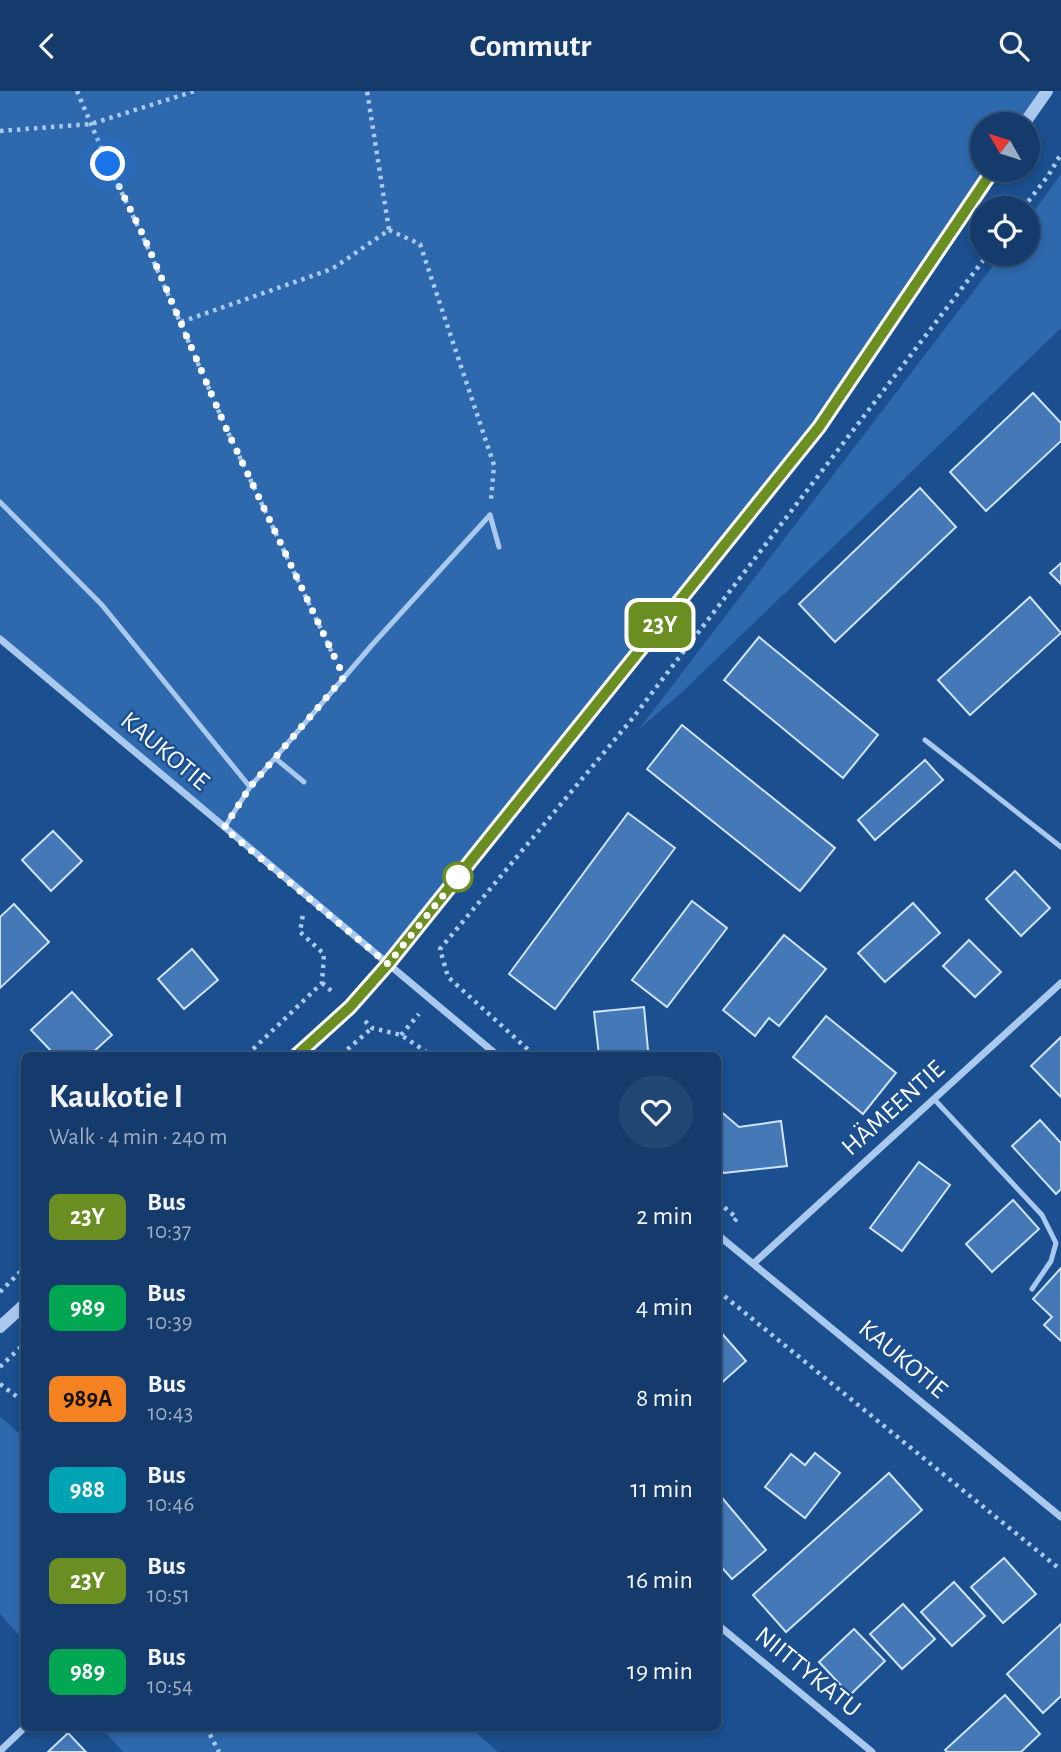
<!DOCTYPE html>
<html lang="en">
<head>
<meta charset="utf-8">
<style>
	:root { --surface:#143b6b; --page:#214673; --text:#f1f3f6; --muted:#9dadc1; --line:#33557e }
	body { margin:0; font-family:"Alegreya Sans",sans-serif; background:var(--page); color:var(--text); height:100vh; display:flex; flex-direction:column; font-size:26px; white-space:nowrap }
	* { box-sizing:border-box; margin:0 }
	p { font-size:23px; color:var(--muted) }
	.icon { flex:none; width:38px; height:38px; fill:none; stroke:currentColor; stroke-width:2; stroke-linecap:round; stroke-linejoin:round }
	.map { position:relative; flex:1; overflow:hidden }
	.details { position:absolute; left:21px; top:961px; width:700px; height:679px; display:flex; flex-direction:column; background:var(--surface); border-radius:10px; box-shadow:0 4px 10px #0003,0 0 0 2px var(--line) }
	.details>* { flex:none }
	.badge { padding:0 14px; border-radius:10px; font-size:24px; line-height:46px }
	.needle { width:46px; rotate:309deg }
	.controls { position:absolute; left:970px; top:21px; display:grid; gap:14px }
	.controls a { display:grid; place-items:center; width:70px; height:70px; border-radius:50%; background:var(--surface); box-shadow:0 4px 10px #0003,0 0 0 2px var(--line); font-size:35px }
	.you { position:absolute; width:35px; height:35px; margin:-18px; border:5px solid #fff; border-radius:50%; background:#1a73e8; box-shadow:0 0 0 10px #1a73e833 }
	.map>.badge { position:absolute; translate:-50% -50%; box-shadow:0 0 0 4px #fff }
	.round { display:grid; place-items:center; flex:none; width:74px; height:74px; border-radius:37px; background:var(--page) }
	.head { display:flex; align-items:center; justify-content:space-between; height:119px; padding:0 28px }
	h1 { font-size:33px; font-weight:700; line-height:52px }
	ul { padding:0; list-style:none }
	li { display:flex; align-items:center; gap:21px; height:91px; padding:0 28px }
	li div { flex:1 }
	li b { display:block; font-size:26px }
	li em { font-style:normal }
	li .badge { min-width:77px; font-weight:700; text-align:center }
	header { display:flex; justify-content:space-between; align-items:center; height:91px; padding:0 28px; background:var(--surface); font-size:32px; font-weight:700 }
	.map>svg:first-child { display:block }
	.green { fill:#2e69ad }
	.building { fill:#4478b7; stroke:#cfe3fa; stroke-width:2 }
	.lines { fill:none; stroke-linecap:round; stroke-linejoin:round }
	.path { stroke:#a9c9ee; stroke-width:4.5; stroke-dasharray:3.5 5; stroke-linecap:butt }
	.service { stroke:#a9c9ee; stroke-width:5 }
	.minor { stroke:#a9c9ee; stroke-width:7 }
	.tertiary { stroke:#a9c9ee; stroke-width:12 }
	.line-casing { stroke:#fff; stroke-width:16 }
	.line { stroke:#6b8e23; stroke-width:10 }
	.walk { stroke:#fff; stroke-width:7; stroke-dasharray:0 12.6 }
	.stop-dot { fill:#fff; stroke:#6b8e23; stroke-width:3.5 }
	.labels { text-anchor:middle; dominant-baseline:central; stroke-width:5; stroke-linejoin:round; paint-order:stroke }
	.street-label { font-size:26px; fill:#fff; stroke:#1b4f8f }
</style>
</head>
<body>
<header><svg class="icon" aria-label="back" viewBox="0 0 24 24"><path d="M15 5l-7 7 7 7"/></svg>Commutr<svg class="icon" aria-label="search" viewBox="0 0 24 24"><circle cx="10" cy="10" r="6"/><path d="M15 15l6 6"/></svg></header>
<div class="map">
<svg width="1061" height="1661" viewBox="0 0 1061 1661">
	<rect width="100%" height="100%" fill="#1b4f8f"/>
	<!-- green -->
	<g class="green">
		<path d="M 0,0 L 1047,0 L 1024,33 L 982,33 L 982,79 L 993,79 L 819,336 L 388,873 L 0,548 Z"/>
		<path d="M 1061,83 L 1061,237 L 678,605 L 639,638 L 1002,163 L 1027,163 L 1027,130 Z"/>
		<path d="M 0,1325 L 24,1347 L 24,1550 L 0,1523 Z"/>
		<path d="M 101,1636 L 470,1636 L 498,1661 L 123,1661 Z"/>
	</g>
	<!-- building -->
	<g class="building">
		<path d="M 1033,302 L 1061,332 L 1061,350 L 986,420 L 950,381 Z"/>
		<path d="M 920,397 L 956,436 L 835,551 L 799,513 Z"/>
		<path d="M 1061,472 L 1061,493 L 1050,482 Z"/>
		<path d="M 1030,506 L 1061,542 L 970,624 L 938,589 Z"/>
		<path d="M 759,546 L 878,644 L 843,687 L 724,589 Z"/>
		<path d="M 682,634 L 835,757 L 800,800 L 647,678 Z"/>
		<path d="M 925,669 L 943,689 L 875,749 L 858,729 Z"/>
		<path d="M 628,722 L 675,757 L 555,918 L 509,883 Z"/>
		<path d="M 53,740 L 82,770 L 51,800 L 22,769 Z"/>
		<path d="M 1015,780 L 1050,817 L 1021,845 L 986,808 Z"/>
		<path d="M 692,810 L 727,837 L 667,916 L 632,889 Z"/>
		<path d="M 913,812 L 940,842 L 885,891 L 858,862 Z"/>
		<path d="M 14,813 L 49,851 L 0,897 L 0,826 Z"/>
		<path d="M 784,844 L 826,878 L 779,935 L 769,927 L 755,945 L 723,919 Z"/>
		<path d="M 969,849 L 1001,881 L 975,906 L 943,875 Z"/>
		<path d="M 192,858 L 218,889 L 184,918 L 158,888 Z"/>
		<path d="M 72,901 L 112,944 L 90,964 L 55,964 L 31,939 Z"/>
		<path d="M 644,916 L 648,959 L 654,964 L 599,964 L 594,921 Z"/>
		<path d="M 826,925 L 896,982 L 863,1023 L 793,966 Z"/>
		<path d="M 1061,946 L 1061,1006 L 1031,975 Z"/>
		<path d="M 718,1018 L 739,1036 L 781,1030 L 787,1075 L 724,1082 L 718,1077 Z"/>
		<path d="M 1040,1029 L 1061,1052 L 1061,1098 L 1056,1103 L 1012,1055 Z"/>
		<path d="M 919,1071 L 950,1094 L 902,1160 L 870,1137 Z"/>
		<path d="M 1013,1109 L 1039,1138 L 992,1181 L 966,1153 Z"/>
		<path d="M 1061,1177 L 1061,1250 L 1044,1234 L 1052,1226 L 1033,1208 Z"/>
		<path d="M 718,1238 L 746,1270 L 718,1295 Z"/>
		<path d="M 815,1362 L 840,1382 L 805,1427 L 765,1396 L 791,1363 L 805,1374 Z"/>
		<path d="M 889,1382 L 922,1419 L 786,1541 L 753,1504 Z"/>
		<path d="M 718,1402 L 766,1459 L 732,1488 L 718,1472 Z"/>
		<path d="M 1004,1467 L 1036,1503 L 1003,1532 L 971,1496 Z"/>
		<path d="M 954,1491 L 985,1525 L 952,1555 L 921,1521 Z"/>
		<path d="M 903,1513 L 935,1548 L 902,1578 L 870,1543 Z"/>
		<path d="M 1061,1533 L 1061,1605 L 1043,1622 L 1007,1583 Z"/>
		<path d="M 854,1538 L 885,1570 L 850,1604 L 819,1571 Z"/>
		<path d="M 1005,1604 L 1040,1643 L 1021,1661 L 947,1661 L 945,1659 Z"/>
		<path d="M 68,1642 L 86,1661 L 48,1661 Z"/>
	</g>
	<g class="lines">
		<!-- path -->
		<g class="path">
			<path d="M 77,0 L 108,73 L 143,146 L 226,337 L 336,570"/>
			<path d="M 0,40 L 91,33 L 195,0"/>
			<path d="M 1023,117 L 1048,85 L 1061,63"/>
			<path d="M 389,139 L 420,153 L 494,374 L 491,409"/>
			<path d="M 181,231 L 332,178 L 389,139 L 367,0"/>
			<path d="M 322,892 L 335,903"/>
			<path d="M 365,930 L 372,937 L 401,944 L 431,964"/>
			<path d="M 401,944 L 419,923"/>
			<path d="M 247,964 L 322,892 L 324,863 L 300,841 L 303,823"/>
			<path d="M 341,964 L 372,937"/>
			<path d="M 534,964 L 448,886 L 440,858 L 632,628 L 988,163"/>
			<path d="M 718,1111 L 737,1127 L 733,1132"/>
			<path d="M 718,1200 L 1061,1479"/>
			<path d="M 0,1201 L 24,1177"/>
			<path d="M 0,1276 L 24,1253"/>
			<path d="M 0,1293 L 24,1311"/>
			<path d="M 206,1636 L 219,1661"/>
		</g>
		<!-- service -->
		<g class="service">
			<path d="M 0,411 L 102,514 L 250,696"/>
			<path d="M 490,424 L 499,456"/>
			<path d="M 925,649 L 1061,756"/>
			<path d="M 275,667 L 304,691"/>
			<path d="M 224,737 L 250,696 L 372,554 L 490,424"/>
			<path d="M 934,1008 L 1042,1124 L 1056,1152 L 1051,1170 L 1032,1198"/>
		</g>
		<!-- minor -->
		<g class="minor">
			<path d="M 0,548 L 497,964"/>
			<path d="M 718,1144 L 1061,1426"/>
			<path d="M 754,1172 L 1061,892"/>
			<path d="M 718,1534 L 872,1661"/>
			<path d="M 0,1660 L 22,1639"/>
		</g>
		<!-- tertiary -->
		<g class="tertiary">
			<path d="M 1024,33 L 1047,0"/>
			<path d="M 297,964 L 350,916 L 388,873 L 819,336 L 993,79"/>
			<path d="M 0,1236 L 24,1214"/>
		</g>
	</g>
	<g class="lines">
		<!-- line casing -->
		<g class="line-casing">
			<path id="line" d="M 297,964 L 350,916 L 388,873 L 819,336 L 993,79"/>
		</g>
		<!-- line -->
		<use href="#line" class="line"/>
		<!-- walk -->
		<path class="walk" d="M 108,73 L 144,146 L 226,337 L 344,586 L 250,696 L 224,737 L 388,873 L 458,786"/>
	</g>
	<!-- markers -->
	<circle class="stop-dot" cx="458" cy="786" r="14"/>
	<g class="labels">
		<!-- street labels -->
		<g class="street-label">
			<text transform="translate(165 660) rotate(40)">KAUKOTIE</text>
			<text transform="translate(893 1017) rotate(-42)">HÄMEENTIE</text>
			<text transform="translate(903 1268) rotate(40)">KAUKOTIE</text>
			<text transform="translate(808 1581) rotate(39)">NIITTYKATU</text>
		</g>
	</g>
</svg>
<div class="controls">
<a><svg class="needle" viewBox="-14 -14 28 28"><path d="M0-13l5 13h-10z" fill="#e53935"/><path d="M0 13l5-13h-10z" fill="#9dadc1"/></svg></a>
<a><svg class="icon" aria-label="locate" viewBox="0 0 24 24"><circle cx="12" cy="12" r="6"/><path d="M12 2v4M12 18v4M2 12h4M18 12h4"/></svg></a>
</div>
<div class="you" style="left:108px;top:73px"></div>
<b class="badge" style="left:660px;top:534px;background:#6b8e23;color:#fff">23Y</b>
<section class="details">
<div class="head"><div><h1>Kaukotie I</h1><p>Walk · 4 min · 240 m</p></div><a class="round"><svg class="icon" aria-label="heart" viewBox="0 0 24 24"><path d="M12 20l-8-8c-3-5 5-10 8-4 3-6 11-1 8 4z"/></svg></a></div>
<ul>
<li><span class="badge" style="background:#6b8e23;color:#fff">23Y</span><div><b>Bus</b><p>10:37</p></div><em>2 min</em></li>
<li><span class="badge" style="background:#00a651;color:#fff">989</span><div><b>Bus</b><p>10:39</p></div><em>4 min</em></li>
<li><span class="badge" style="background:#f58220;color:#111">989A</span><div><b>Bus</b><p>10:43</p></div><em>8 min</em></li>
<li><span class="badge" style="background:#00a3b4;color:#fff">988</span><div><b>Bus</b><p>10:46</p></div><em>11 min</em></li>
<li><span class="badge" style="background:#6b8e23;color:#fff">23Y</span><div><b>Bus</b><p>10:51</p></div><em>16 min</em></li>
<li><span class="badge" style="background:#00a651;color:#fff">989</span><div><b>Bus</b><p>10:54</p></div><em>19 min</em></li>
</ul>
</section>
</div>
</body>
</html>
